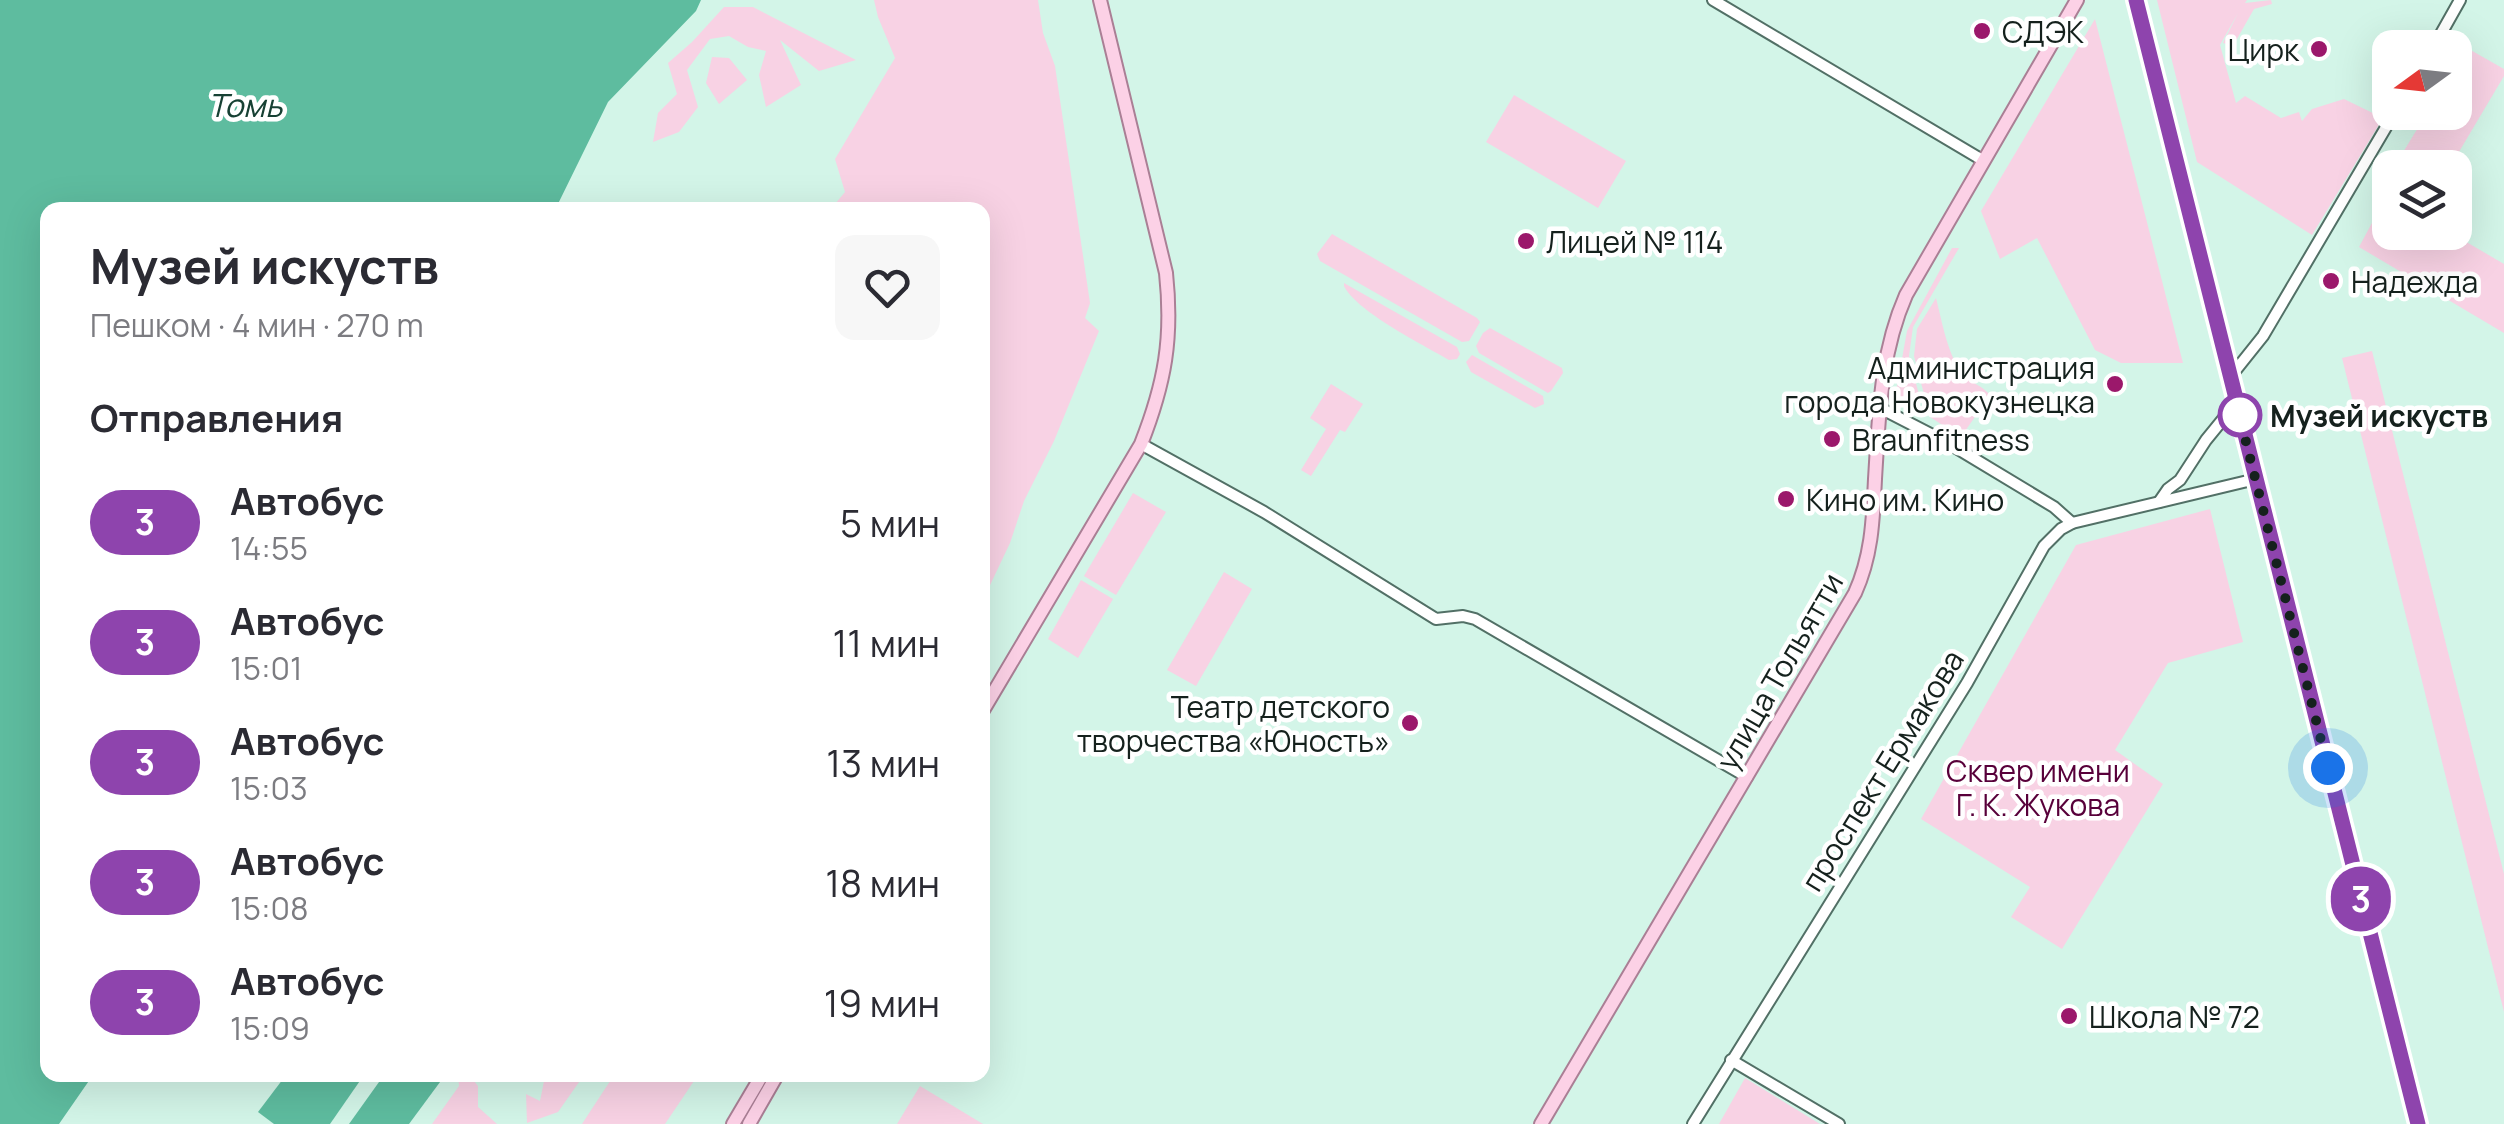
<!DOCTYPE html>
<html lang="ru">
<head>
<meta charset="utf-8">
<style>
	:root { --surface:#fff; --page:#f7f7f7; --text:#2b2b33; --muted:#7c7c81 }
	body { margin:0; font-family:Manrope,sans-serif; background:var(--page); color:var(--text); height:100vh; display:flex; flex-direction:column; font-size:38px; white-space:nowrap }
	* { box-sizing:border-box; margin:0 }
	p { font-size:32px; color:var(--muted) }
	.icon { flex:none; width:55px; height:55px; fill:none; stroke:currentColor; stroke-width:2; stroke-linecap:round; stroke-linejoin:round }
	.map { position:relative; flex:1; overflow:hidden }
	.sheet { position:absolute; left:40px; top:202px; width:950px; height:880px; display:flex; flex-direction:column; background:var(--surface); border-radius:20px; box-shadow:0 10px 40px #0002 }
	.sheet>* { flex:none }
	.badge { padding:0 20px; border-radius:32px; font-size:35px; line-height:65px }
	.needle { width:65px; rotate:255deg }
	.fabs { position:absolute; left:2372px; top:30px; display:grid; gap:20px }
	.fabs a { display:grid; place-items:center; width:100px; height:100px; border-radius:20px; background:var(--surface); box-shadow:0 10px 40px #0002; font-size:50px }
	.you { position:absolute; width:50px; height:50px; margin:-25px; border:8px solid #fff; border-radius:50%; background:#1a73e8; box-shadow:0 0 0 15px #1a73e833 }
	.map>.badge { position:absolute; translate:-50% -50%; box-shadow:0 0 0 5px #fff }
	h2 { padding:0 50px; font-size:38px; line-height:90px }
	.round { display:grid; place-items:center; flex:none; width:105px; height:105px; border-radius:20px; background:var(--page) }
	.summary { display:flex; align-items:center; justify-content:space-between; height:170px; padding:0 50px }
	h1 { font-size:48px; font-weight:700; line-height:75px }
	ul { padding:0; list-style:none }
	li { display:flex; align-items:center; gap:30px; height:120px; padding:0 50px }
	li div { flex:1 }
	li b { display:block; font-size:38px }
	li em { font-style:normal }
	li .badge { min-width:110px; font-weight:700; text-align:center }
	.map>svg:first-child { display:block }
	.green { fill:#f8d2e4 }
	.water { fill:#5ebc9f }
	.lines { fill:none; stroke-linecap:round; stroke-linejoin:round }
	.minor-casing { stroke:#527066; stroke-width:14 }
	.major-casing { stroke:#aa7f95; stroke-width:16 }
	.minor { stroke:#fff; stroke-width:10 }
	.major { stroke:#fcd1e6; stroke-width:12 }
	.line-casing { stroke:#fff; stroke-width:22 }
	.line { stroke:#8e44ad; stroke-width:15 }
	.walk { stroke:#15211d; stroke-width:10; stroke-dasharray:0 18 }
	.poi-dot { fill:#9b186b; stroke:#fff; stroke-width:4 }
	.stop-dot { fill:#fff; stroke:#8e44ad; stroke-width:5 }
	.labels { text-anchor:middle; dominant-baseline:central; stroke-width:9; stroke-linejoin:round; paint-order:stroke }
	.poi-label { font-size:30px; fill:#15211d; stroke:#fff; text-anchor:start }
	.stop-label { font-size:30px; font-weight:bold; fill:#15211d; stroke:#fff; text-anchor:start }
	.street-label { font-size:30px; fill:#15211d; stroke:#fff }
	.park-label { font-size:30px; fill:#58003a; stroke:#fff }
	.water-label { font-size:32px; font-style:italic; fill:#174134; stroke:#fff }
</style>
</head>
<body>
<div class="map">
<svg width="2504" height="1124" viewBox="0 0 2504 1124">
	<rect width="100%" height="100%" fill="#d3f5e8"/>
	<!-- green -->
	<g class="green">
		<path d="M 874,0 L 1038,0 L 1043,33 L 1055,66 L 1090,303 L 1085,318 L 1099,331 L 1054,441 L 1024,501 L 1010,543 L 983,600 L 982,210 L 830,210 L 845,192 L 835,159 L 895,58 L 878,17 Z"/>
		<path d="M 2157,0 L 2247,0 L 2245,3 L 2271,0 L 2272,4 L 2254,9 L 2233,46 L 2223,43 L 2238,13 L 2220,45 L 2236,103 L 2245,96 L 2281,118 L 2299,112 L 2302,121 L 2312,109 L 2344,99 L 2383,118 L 2312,235 L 2197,162 Z"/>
		<path d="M 724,7 L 753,7 L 856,60 L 819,71 L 780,40 L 801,85 L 766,107 L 759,75 L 766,51 L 748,47 L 729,36 L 710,39 L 687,70 L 698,107 L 679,132 L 653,142 L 658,113 L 677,94 L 668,63 L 692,42 Z"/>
		<path d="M 2095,19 L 2183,363 L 2121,363 L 2095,350 L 2037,238 L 2000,259 L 1981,211 Z"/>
		<path d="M 2467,48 L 2504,69 L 2504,76 L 2450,167 L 2394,167 L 2427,113 L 2455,112 L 2455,67 Z"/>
		<path d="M 712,57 L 729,58 L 747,80 L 719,104 L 706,83 Z"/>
		<path d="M 1514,95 L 1626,161 L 1598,208 L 1486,142 Z"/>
		<path d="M 2387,195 L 2390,197 L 2390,232 L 2451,233 L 2504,264 L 2504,333 L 2359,247 Z"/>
		<path d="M 1332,234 L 1477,318 L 1480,322 L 1469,341 L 1462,342 L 1320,261 L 1317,254 Z"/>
		<path d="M 1952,248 L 1959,248 L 1913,327 L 1909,356 L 1919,395 L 1909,410 L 1896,392 L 1907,331 Z"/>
		<path d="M 1344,283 L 1457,347 L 1460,354 L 1457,359 L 1449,360 C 1422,344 1357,312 1344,286 Z"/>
		<path d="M 1936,298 C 1942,321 1948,358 1964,375 C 1971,383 1983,386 1990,395 L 1961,437 L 1930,417 L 1914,356 L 1917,329 Z"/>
		<path d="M 1490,328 L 1562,368 L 1563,373 L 1551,391 L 1548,393 L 1479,353 L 1476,346 L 1483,333 Z"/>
		<path d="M 2372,351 L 2504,874 L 2504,1012 L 2342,358 Z"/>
		<path d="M 1472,355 L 1543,396 L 1544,404 L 1535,408 L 1471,372 L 1466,362 Z"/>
		<path d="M 1331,384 L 1363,404 L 1345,432 L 1340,430 L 1311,476 L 1301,470 L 1326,429 L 1310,418 Z"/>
		<path d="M 1133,493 L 1166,512 L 1116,595 L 1084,576 Z"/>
		<path d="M 2210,509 L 2243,642 L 2168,663 L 2115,750 L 2163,784 L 2062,949 L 2011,917 L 2030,887 L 1921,819 L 2076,545 Z"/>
		<path d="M 1224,572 L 1252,589 L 1196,686 L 1167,670 Z"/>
		<path d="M 1081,580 L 1113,599 L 1078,658 L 1048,639 Z"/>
		<path d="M 458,1075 L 469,1075 L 478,1086 L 478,1107 L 497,1124 L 432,1124 L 459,1086 Z"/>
		<path d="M 556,1075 L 584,1075 L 558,1112 L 527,1123 L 526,1094 L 540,1101 L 544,1081 Z"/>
		<path d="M 614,1075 L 698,1075 L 665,1124 L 582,1124 Z"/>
		<path d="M 1745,1078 L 1820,1124 L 1719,1124 Z"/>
		<path d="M 920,1086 L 983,1124 L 897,1124 Z"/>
	</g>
	<!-- water -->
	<g class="water">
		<path d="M 0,0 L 701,0 L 696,11 L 608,102 L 555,210 L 48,210 L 48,1075 L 93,1075 L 59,1124 L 0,1124 Z"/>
		<path d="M 286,1075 L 364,1075 L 330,1124 L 274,1124 L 258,1112 Z"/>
		<path d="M 384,1075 L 439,1075 L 443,1078 L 409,1124 L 349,1124 Z"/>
	</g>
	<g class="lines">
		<!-- minor casing -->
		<g class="minor-casing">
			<g id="minor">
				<path d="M 1713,0 L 1984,161"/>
				<path d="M 2433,48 L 2460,0"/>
				<path d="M 2231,376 L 2263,336 L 2395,112"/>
				<path d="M 1880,408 L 1948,443 L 2054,507 L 2072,523"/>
				<path d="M 1141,444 L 1264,512 L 1436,619 L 1463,616 L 1475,619 L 1747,777"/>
				<path d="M 2159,502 L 2168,489 L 2180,480 L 2206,440 L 2237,402"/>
				<path d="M 1731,1060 L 1839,1124"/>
				<path d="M 1693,1124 L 1967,683 L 2044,546 L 2061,529 L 2072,523 L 2256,479"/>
			</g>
		</g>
		<!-- major casing -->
		<g class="major-casing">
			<g id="major">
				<path d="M 2136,0 L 2418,1124"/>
				<path d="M 982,712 L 1141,444 C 1165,383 1173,338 1166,273 L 1100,0"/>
				<path d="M 733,1124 L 762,1075"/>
				<path d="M 749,1124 L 777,1075"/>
				<path d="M 1541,1124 L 1855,593 C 1872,555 1873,520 1875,479 C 1879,416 1880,354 1906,295 L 2077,0"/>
			</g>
		</g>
		<!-- minor -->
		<use href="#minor" class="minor"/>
		<!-- major -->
		<use href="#major" class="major"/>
	</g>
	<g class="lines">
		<!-- line casing -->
		<g class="line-casing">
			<path id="line" d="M 2136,0 L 2418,1124"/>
		</g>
		<!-- line -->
		<use href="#line" class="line"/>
		<!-- walk -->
		<path class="walk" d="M 2240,415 L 2236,402 L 2328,768"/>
	</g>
	<!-- markers -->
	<g class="poi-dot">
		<circle cx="1982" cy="31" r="10"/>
		<circle cx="2319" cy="49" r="10"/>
		<circle cx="1526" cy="241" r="10"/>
		<circle cx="2331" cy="281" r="10"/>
		<circle cx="2115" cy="384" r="10"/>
		<circle cx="1832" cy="439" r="10"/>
		<circle cx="1786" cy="499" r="10"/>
		<circle cx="1410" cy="723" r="10"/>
		<circle cx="2069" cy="1016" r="10"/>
	</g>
	<circle class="stop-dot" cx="2240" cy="415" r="20"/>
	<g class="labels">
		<!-- poi labels -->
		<g class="poi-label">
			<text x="2002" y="31">СДЭК</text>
			<text x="2299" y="49" text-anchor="end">Цирк</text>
			<text x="1546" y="241">Лицей № 114</text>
			<text x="2351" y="281">Надежда</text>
			<text x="2095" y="367" text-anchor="end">Администрация<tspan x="2095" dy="34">города Новокузнецка</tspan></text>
			<text x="1852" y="439">Braunfitness</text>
			<text x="1806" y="499">Кино им. Кино</text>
			<text x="1390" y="706" text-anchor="end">Театр детского<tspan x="1390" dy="34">творчества «Юность»</tspan></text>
			<text x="2089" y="1016">Школа № 72</text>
		</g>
		<!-- stop labels -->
		<g class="stop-label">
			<text x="2270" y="415">Музей искуств</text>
		</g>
		<!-- street labels -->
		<g class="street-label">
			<text transform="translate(1779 671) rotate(-60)">улица Тольятти</text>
			<text transform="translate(1882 770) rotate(-58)">проспект Ермакова</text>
		</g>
		<!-- park labels -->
		<g class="park-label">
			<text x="2038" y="770">Сквер имени<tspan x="2038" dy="34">Г. К. Жукова</tspan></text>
		</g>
		<!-- water labels -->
		<g class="water-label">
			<text x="245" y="105">Томь</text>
		</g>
	</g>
</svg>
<div class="fabs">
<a><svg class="needle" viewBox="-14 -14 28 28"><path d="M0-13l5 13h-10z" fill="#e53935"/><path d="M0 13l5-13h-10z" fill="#7c7c81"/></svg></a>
<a><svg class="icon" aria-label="layers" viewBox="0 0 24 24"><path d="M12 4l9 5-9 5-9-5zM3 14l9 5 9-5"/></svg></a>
</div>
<div class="you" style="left:2328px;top:768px"></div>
<b class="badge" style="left:2361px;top:899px;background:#8e44ad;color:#fff">3</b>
<section class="sheet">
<div class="summary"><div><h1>Музей искуств</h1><p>Пешком · 4 мин · 270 m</p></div><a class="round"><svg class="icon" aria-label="heart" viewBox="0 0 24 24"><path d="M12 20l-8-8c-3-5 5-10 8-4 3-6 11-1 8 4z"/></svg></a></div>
<h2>Отправления</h2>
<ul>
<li><span class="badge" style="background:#8e44ad;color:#fff">3</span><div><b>Автобус</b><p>14:55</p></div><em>5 мин</em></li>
<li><span class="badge" style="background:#8e44ad;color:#fff">3</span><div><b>Автобус</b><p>15:01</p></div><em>11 мин</em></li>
<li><span class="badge" style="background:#8e44ad;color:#fff">3</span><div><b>Автобус</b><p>15:03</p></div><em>13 мин</em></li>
<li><span class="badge" style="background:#8e44ad;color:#fff">3</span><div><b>Автобус</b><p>15:08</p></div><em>18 мин</em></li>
<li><span class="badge" style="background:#8e44ad;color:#fff">3</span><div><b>Автобус</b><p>15:09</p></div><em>19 мин</em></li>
</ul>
</section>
</div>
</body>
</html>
